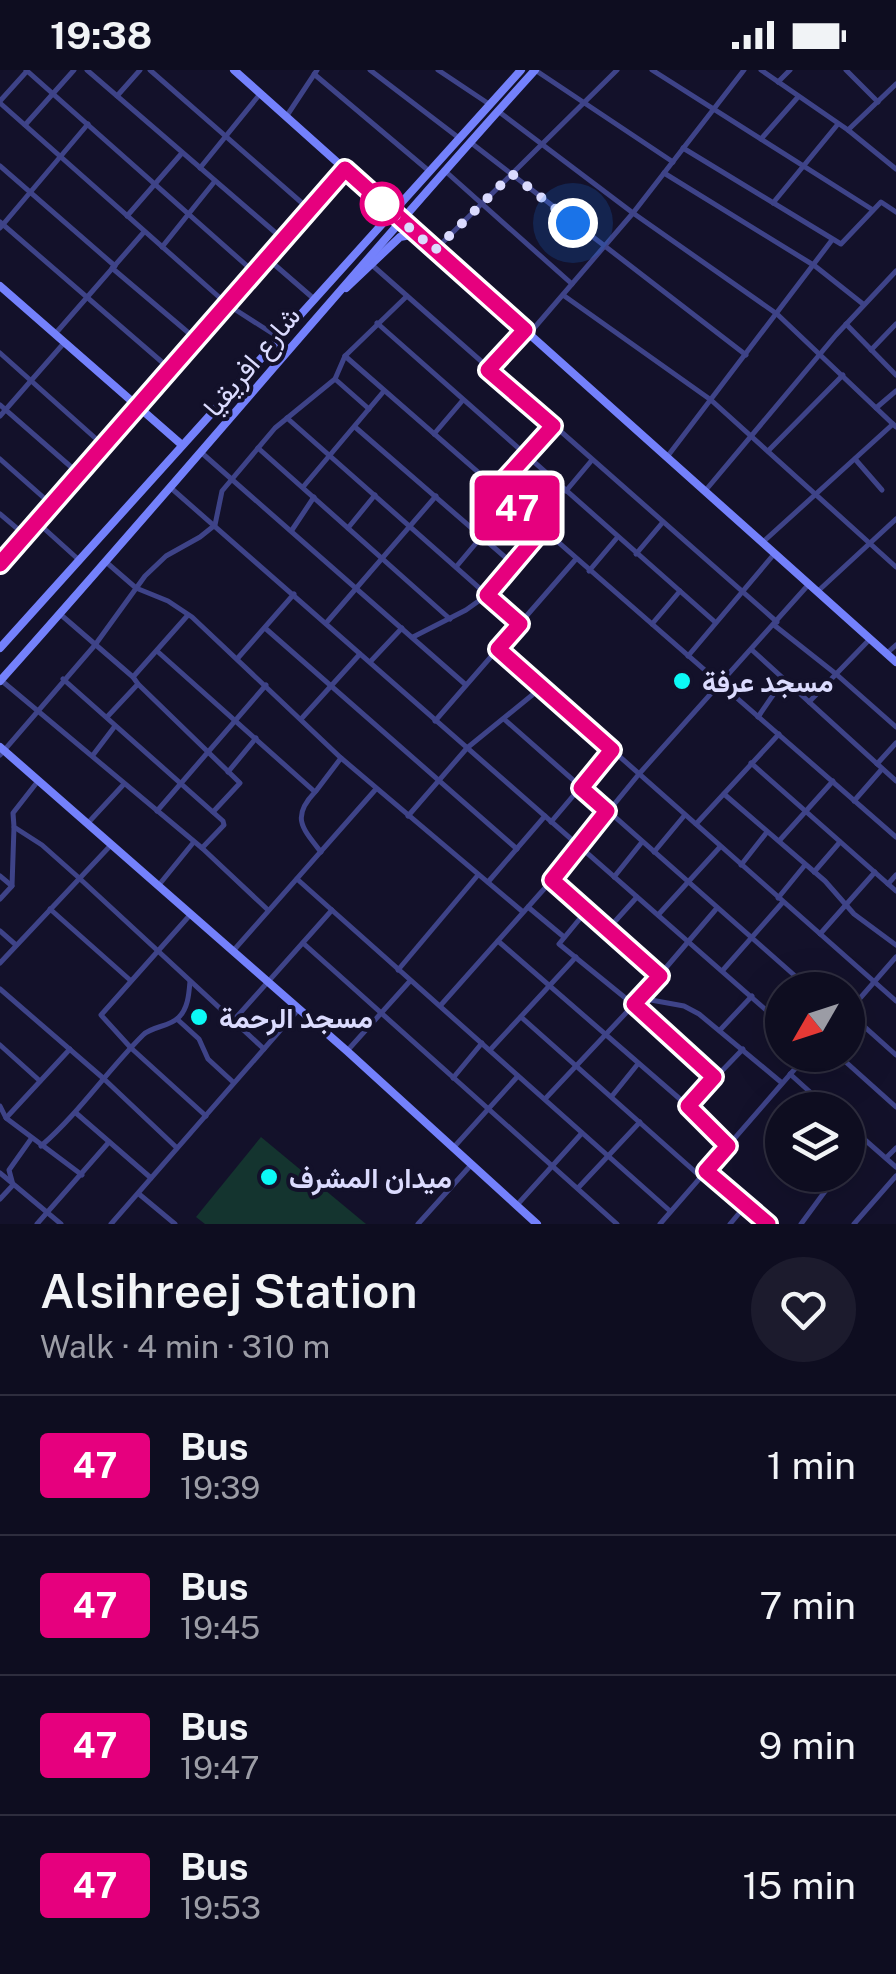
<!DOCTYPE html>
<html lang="en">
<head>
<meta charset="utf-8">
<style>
	:root { --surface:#0e0d20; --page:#1c1b2d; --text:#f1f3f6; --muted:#9b9ca5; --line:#2e2d3e }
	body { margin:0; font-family:"Public Sans",Vazirmatn,sans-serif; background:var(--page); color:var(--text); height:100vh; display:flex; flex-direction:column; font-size:38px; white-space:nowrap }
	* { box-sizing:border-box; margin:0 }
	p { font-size:32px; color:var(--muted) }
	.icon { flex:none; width:55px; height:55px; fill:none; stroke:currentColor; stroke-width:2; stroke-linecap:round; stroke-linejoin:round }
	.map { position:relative; height:1154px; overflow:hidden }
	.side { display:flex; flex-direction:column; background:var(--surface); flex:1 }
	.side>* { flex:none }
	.badge { padding:0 20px; border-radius:8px; font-size:35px; line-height:65px }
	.needle { width:65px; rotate:231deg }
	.tools { position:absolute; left:765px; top:902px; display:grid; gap:20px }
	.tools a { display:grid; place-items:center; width:100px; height:100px; border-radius:50%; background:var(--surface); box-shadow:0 10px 40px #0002,0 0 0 2px var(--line); font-size:50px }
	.you { position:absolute; width:50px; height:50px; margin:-25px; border:8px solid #fff; border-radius:50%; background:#1a73e8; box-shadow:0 0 0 15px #1a73e833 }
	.map>.badge { position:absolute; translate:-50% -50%; box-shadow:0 0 0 5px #fff }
	.round { display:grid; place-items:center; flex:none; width:105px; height:105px; border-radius:52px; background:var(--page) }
	.head { display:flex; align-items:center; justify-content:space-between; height:170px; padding:0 40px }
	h1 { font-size:48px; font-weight:600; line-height:75px }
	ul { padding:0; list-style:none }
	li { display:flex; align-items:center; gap:30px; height:140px; padding:0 40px; border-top:2px solid var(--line) }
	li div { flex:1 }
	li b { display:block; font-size:38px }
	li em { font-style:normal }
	li .badge { min-width:110px; font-weight:700; text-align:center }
	.status { display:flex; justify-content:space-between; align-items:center; height:70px; padding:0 50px; background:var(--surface); direction:ltr }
	.status svg { height:28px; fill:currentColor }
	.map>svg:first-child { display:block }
	.green { fill:#14342f }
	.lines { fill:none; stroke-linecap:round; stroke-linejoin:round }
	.street { stroke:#3e4388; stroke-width:5 }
	.secondary { stroke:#7481fc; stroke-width:8 }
	.line-casing { stroke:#fff; stroke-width:22 }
	.line { stroke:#e6007e; stroke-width:15 }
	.walk { stroke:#dbdbfe; stroke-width:10; stroke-dasharray:0 18 }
	.stop-dot { fill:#fff; stroke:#e6007e; stroke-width:5 }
	.poi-dot { fill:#0cf9f6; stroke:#13112a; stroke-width:4 }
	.labels { text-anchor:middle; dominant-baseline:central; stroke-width:8; stroke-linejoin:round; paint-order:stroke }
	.street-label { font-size:28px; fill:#dbdbfe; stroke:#13112a }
	.poi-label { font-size:28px; font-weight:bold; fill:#dbdbfe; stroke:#13112a; text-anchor:start }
</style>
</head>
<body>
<div class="status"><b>19:38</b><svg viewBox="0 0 49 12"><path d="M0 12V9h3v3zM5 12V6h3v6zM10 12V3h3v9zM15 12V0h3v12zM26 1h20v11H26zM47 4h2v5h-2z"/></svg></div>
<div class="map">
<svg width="896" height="1154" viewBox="0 0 896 1154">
	<rect width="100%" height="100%" fill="#13112a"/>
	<!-- green -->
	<path class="green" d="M 261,1067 L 366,1154 L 205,1154 L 196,1147 Z"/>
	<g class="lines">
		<!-- street -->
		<g class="street">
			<path d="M 26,0 L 255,203"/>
			<path d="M 87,0 L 284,170"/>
			<path d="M 150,0 L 310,140"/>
			<path d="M 370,0 L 459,68"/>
			<path d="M 438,0 L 489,34"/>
			<path d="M 535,0 L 673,92"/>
			<path d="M 652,0 L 873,140"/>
			<path d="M 761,0 L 848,60 L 896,99"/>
			<path d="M 846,0 L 878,32"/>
			<path d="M 314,4 L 429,101"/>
			<path d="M 778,12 L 790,0"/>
			<path d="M 117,26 L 140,0"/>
			<path d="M 0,31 L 27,1"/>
			<path d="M 0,33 L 228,235 L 278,267"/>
			<path d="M 498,41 L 633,143 L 777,244 L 896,357"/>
			<path d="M 286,47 L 317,0"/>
			<path d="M 25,55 L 74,0"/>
			<path d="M 848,60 L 896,14"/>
			<path d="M 761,69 L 798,27"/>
			<path d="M 470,72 L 746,285"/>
			<path d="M 683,78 L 841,174 L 881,132 L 896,142"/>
			<path d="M 0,96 L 115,196"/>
			<path d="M 200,98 L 260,24"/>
			<path d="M 444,100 L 572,214"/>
			<path d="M 664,103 L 815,196 L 863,234"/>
			<path d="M 773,133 L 838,54"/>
			<path d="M 127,146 L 182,83"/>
			<path d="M 0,152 L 170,299"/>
			<path d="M 0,158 L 88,54"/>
			<path d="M 162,177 L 215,111"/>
			<path d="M 435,180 L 617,0"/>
			<path d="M 268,189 L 313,228"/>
			<path d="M 372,195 L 777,552"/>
			<path d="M 112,198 L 197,270"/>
			<path d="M 563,225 L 711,330 L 896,497"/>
			<path d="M 377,253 L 715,552"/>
			<path d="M 846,254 L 896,305"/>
			<path d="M 55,264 L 144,162"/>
			<path d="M 529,264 L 633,143 L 744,0"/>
			<path d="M 871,280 L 896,254"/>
			<path d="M 0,283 L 103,375"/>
			<path d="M 345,286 L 896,767"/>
			<path d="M 489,299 L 524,261"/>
			<path d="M 335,309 L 369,339"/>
			<path d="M 0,335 L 78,403"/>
			<path d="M 876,338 L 896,321"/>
			<path d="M 0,346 L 64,273"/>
			<path d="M 287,348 L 520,554"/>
			<path d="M 355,357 L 513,494"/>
			<path d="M 434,364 L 463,330"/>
			<path d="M 258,378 L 450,549"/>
			<path d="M 768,381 L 843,305"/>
			<path d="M 203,384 L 466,615"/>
			<path d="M 667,387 L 832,170"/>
			<path d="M 0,389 L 52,435"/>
			<path d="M 855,389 L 882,420"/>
			<path d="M 303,417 L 384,321"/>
			<path d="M 171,418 L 782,954"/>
			<path d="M 497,419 L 553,356"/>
			<path d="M 566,421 L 592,390"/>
			<path d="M 705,421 L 836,265 L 896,201"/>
			<path d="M 0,444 L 26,466"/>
			<path d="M 38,453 L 79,490"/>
			<path d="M 348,458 L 375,425"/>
			<path d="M 292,460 L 314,427"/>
			<path d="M 763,472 L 893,354"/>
			<path d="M 636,484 L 663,452"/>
			<path d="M 106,492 L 136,518 L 168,531 L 192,547 L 341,688 L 523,842"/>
			<path d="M 0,494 L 345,99"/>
			<path d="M 456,497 L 482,466"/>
			<path d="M 589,501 L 616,469"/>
			<path d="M 817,522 L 896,449"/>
			<path d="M 60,544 L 133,607"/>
			<path d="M 327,552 L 436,426"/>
			<path d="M 652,554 L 680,521"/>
			<path d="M 774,555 L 836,604 L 896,657"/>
			<path d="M 265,558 L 517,779"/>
			<path d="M 413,567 L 466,540 L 487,525 L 542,460"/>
			<path d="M 498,579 L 896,931"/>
			<path d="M 752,580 L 896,711"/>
			<path d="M 157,581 L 315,722 C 291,747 302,758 321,782"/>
			<path d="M 886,584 L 896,575"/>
			<path d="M 688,586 L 775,483"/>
			<path d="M 237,589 L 294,524"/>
			<path d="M 370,592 L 402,558"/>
			<path d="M 63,609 L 223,751 L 224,755 L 202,778"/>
			<path d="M 2,611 L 202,778 L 268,840"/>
			<path d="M 138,614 L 240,713 L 213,742"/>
			<path d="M 809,632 L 869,570"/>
			<path d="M 107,647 L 138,614 L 133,607 L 188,545"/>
			<path d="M 758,647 L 784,609"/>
			<path d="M 302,648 L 360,584"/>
			<path d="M 504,649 L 811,920"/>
			<path d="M 435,651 L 576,489"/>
			<path d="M 0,685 L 95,575 L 145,506 L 166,486 L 200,467 L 215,455 L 222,421 L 275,358 L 335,309 L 345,286 L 407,226"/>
			<path d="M 93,685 L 115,656"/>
			<path d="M 751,693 L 896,821"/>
			<path d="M 877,694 L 896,673"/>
			<path d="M 228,702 L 256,668"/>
			<path d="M 38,711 L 13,743 L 14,757 L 42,775 L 78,807 L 264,979"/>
			<path d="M 316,721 L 341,688"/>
			<path d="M 724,724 L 825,811 L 854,844 L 896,875"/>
			<path d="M 854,731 L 882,699"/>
			<path d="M 157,741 L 266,615"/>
			<path d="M 408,746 L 467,678 L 542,617"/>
			<path d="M 551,752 L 612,680"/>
			<path d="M 87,754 L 124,714"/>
			<path d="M 696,754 L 779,664"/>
			<path d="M 779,771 L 833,711"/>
			<path d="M 654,782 L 684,746"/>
			<path d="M 741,795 L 767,762"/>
			<path d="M 814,802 L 840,772"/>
			<path d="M 0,806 L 12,816"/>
			<path d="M 614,807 L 642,772"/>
			<path d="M 297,809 L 670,1141"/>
			<path d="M 552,810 L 660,906"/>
			<path d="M 488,812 L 545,746"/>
			<path d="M 888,814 L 896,805"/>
			<path d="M 158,816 L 193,773"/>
			<path d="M 778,828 L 805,795"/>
			<path d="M 0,829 L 12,816 L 14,757"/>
			<path d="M 528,837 L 564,867"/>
			<path d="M 50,839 L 130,910"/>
			<path d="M 587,840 L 559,874 L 634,935 L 714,1007"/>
			<path d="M 190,845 L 101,945 L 131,978 L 206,1046"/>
			<path d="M 658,845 L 720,777"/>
			<path d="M 609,858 L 637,827"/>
			<path d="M 0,861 L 16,875"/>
			<path d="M 820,864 L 875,802"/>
			<path d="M 498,871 L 688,1036 L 728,1076"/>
			<path d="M 303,873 L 617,1154"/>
			<path d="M 233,881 L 376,719"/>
			<path d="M 0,893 L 111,775"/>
			<path d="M 398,900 L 478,805"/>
			<path d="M 723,900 L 783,832"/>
			<path d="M 0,919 L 103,1008 L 177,1078"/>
			<path d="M 640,928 L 684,936 L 699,944 L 782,1013"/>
			<path d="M 440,936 L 552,810 L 639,704 L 809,514"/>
			<path d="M 848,942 L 896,887"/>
			<path d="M 848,942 L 896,985"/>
			<path d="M 521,947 L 701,1107"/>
			<path d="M 177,949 L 199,969 L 208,989 L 233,1012"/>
			<path d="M 233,951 L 332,840"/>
			<path d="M 721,959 L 752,926"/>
			<path d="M 0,975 L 40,1011"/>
			<path d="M 490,980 L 576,887"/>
			<path d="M 347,981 L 410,911"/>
			<path d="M 838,985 L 896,1037"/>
			<path d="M 790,1004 L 830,1040"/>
			<path d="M 453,1008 L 482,973"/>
			<path d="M 612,1026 L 637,995"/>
			<path d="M 545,1029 L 640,928 L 717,838"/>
			<path d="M 0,1036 L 6,1048 L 82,1105"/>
			<path d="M 688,1036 L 743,979"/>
			<path d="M 76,1043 L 151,1108"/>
			<path d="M 6,1048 L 70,979"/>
			<path d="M 848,1055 L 896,1097"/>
			<path d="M 41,1076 C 79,1043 107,1001 143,965 C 152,956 169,957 178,948 C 188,939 189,924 190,911"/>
			<path d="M 454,1077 L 518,1006"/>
			<path d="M 886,1088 L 896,1078"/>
			<path d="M 848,1092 L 864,1070"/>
			<path d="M 706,1101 L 767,1154"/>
			<path d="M 0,1103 L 61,1154"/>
			<path d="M 578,1118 L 640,1052"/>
			<path d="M 139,1124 L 175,1154"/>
			<path d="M 0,1129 L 13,1115 L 9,1100 L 31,1069"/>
			<path d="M 517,1135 L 582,1063"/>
			<path d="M 37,1154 L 109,1072"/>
			<path d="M 111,1154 L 298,940"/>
			<path d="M 418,1154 L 471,1095"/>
			<path d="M 660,1154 L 807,985"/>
			<path d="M 730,1154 L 746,1135"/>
			<path d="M 801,1154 L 837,1105"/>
			<path d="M 854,1154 L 896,1106"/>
		</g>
		<!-- secondary -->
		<g class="secondary">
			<path d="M 234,0 L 896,592"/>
			<path d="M 0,216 L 182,375"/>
			<path d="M 346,218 L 400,167 L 416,164"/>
			<path d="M 0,578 L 521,0"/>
			<path d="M 0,611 C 181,409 353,201 535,0"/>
			<path d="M 0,677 L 347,981 L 537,1154"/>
		</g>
	</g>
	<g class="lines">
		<!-- line casing -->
		<g class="line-casing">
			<path id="line" d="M 0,494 L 345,99 L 525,260 L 488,300 L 553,356 L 496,419 L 542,460 L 487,525 L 520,554 L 498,579 L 612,680 L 581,718 L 607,741 L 552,810 L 660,906 L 634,934 L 714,1007 L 688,1036 L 728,1076 L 706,1101 L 768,1154"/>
		</g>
		<!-- line -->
		<use href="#line" class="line"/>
		<!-- walk -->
		<path class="walk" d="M 382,134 L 435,180 L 512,104 L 573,153"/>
	</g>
	<!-- markers -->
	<circle class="stop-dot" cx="382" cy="134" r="20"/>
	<g class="poi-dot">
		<circle cx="682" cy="611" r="10"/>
		<circle cx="199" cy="947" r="10"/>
		<circle cx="269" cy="1107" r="10"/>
	</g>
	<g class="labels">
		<!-- street labels -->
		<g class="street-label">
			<text transform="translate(251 291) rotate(-50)">شارع افريقيا</text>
		</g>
		<!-- poi labels -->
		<g class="poi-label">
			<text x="702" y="611">مسجد عرفة</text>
			<text x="219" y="947">مسجد الرحمة</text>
			<text x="289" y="1107">ميدان المشرف</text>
		</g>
	</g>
</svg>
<div class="tools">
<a><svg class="needle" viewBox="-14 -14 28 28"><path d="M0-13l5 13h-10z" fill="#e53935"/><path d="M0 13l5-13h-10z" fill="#9b9ca5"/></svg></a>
<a><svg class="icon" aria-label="layers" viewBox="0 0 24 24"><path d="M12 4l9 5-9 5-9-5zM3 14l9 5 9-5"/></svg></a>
</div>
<div class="you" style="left:573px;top:153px"></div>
<b class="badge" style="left:517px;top:438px;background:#e6007e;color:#fff">47</b>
</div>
<section class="side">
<div class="head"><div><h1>Alsihreej Station</h1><p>Walk · 4 min · 310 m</p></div><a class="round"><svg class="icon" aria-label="heart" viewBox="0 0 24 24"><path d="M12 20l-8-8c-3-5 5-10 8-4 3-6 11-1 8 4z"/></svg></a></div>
<ul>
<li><span class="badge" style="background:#e6007e;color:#fff">47</span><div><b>Bus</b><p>19:39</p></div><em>1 min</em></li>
<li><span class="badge" style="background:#e6007e;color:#fff">47</span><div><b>Bus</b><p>19:45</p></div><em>7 min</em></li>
<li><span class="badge" style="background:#e6007e;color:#fff">47</span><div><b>Bus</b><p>19:47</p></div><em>9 min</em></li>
<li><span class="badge" style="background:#e6007e;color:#fff">47</span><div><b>Bus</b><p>19:53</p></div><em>15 min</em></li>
</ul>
</section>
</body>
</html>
